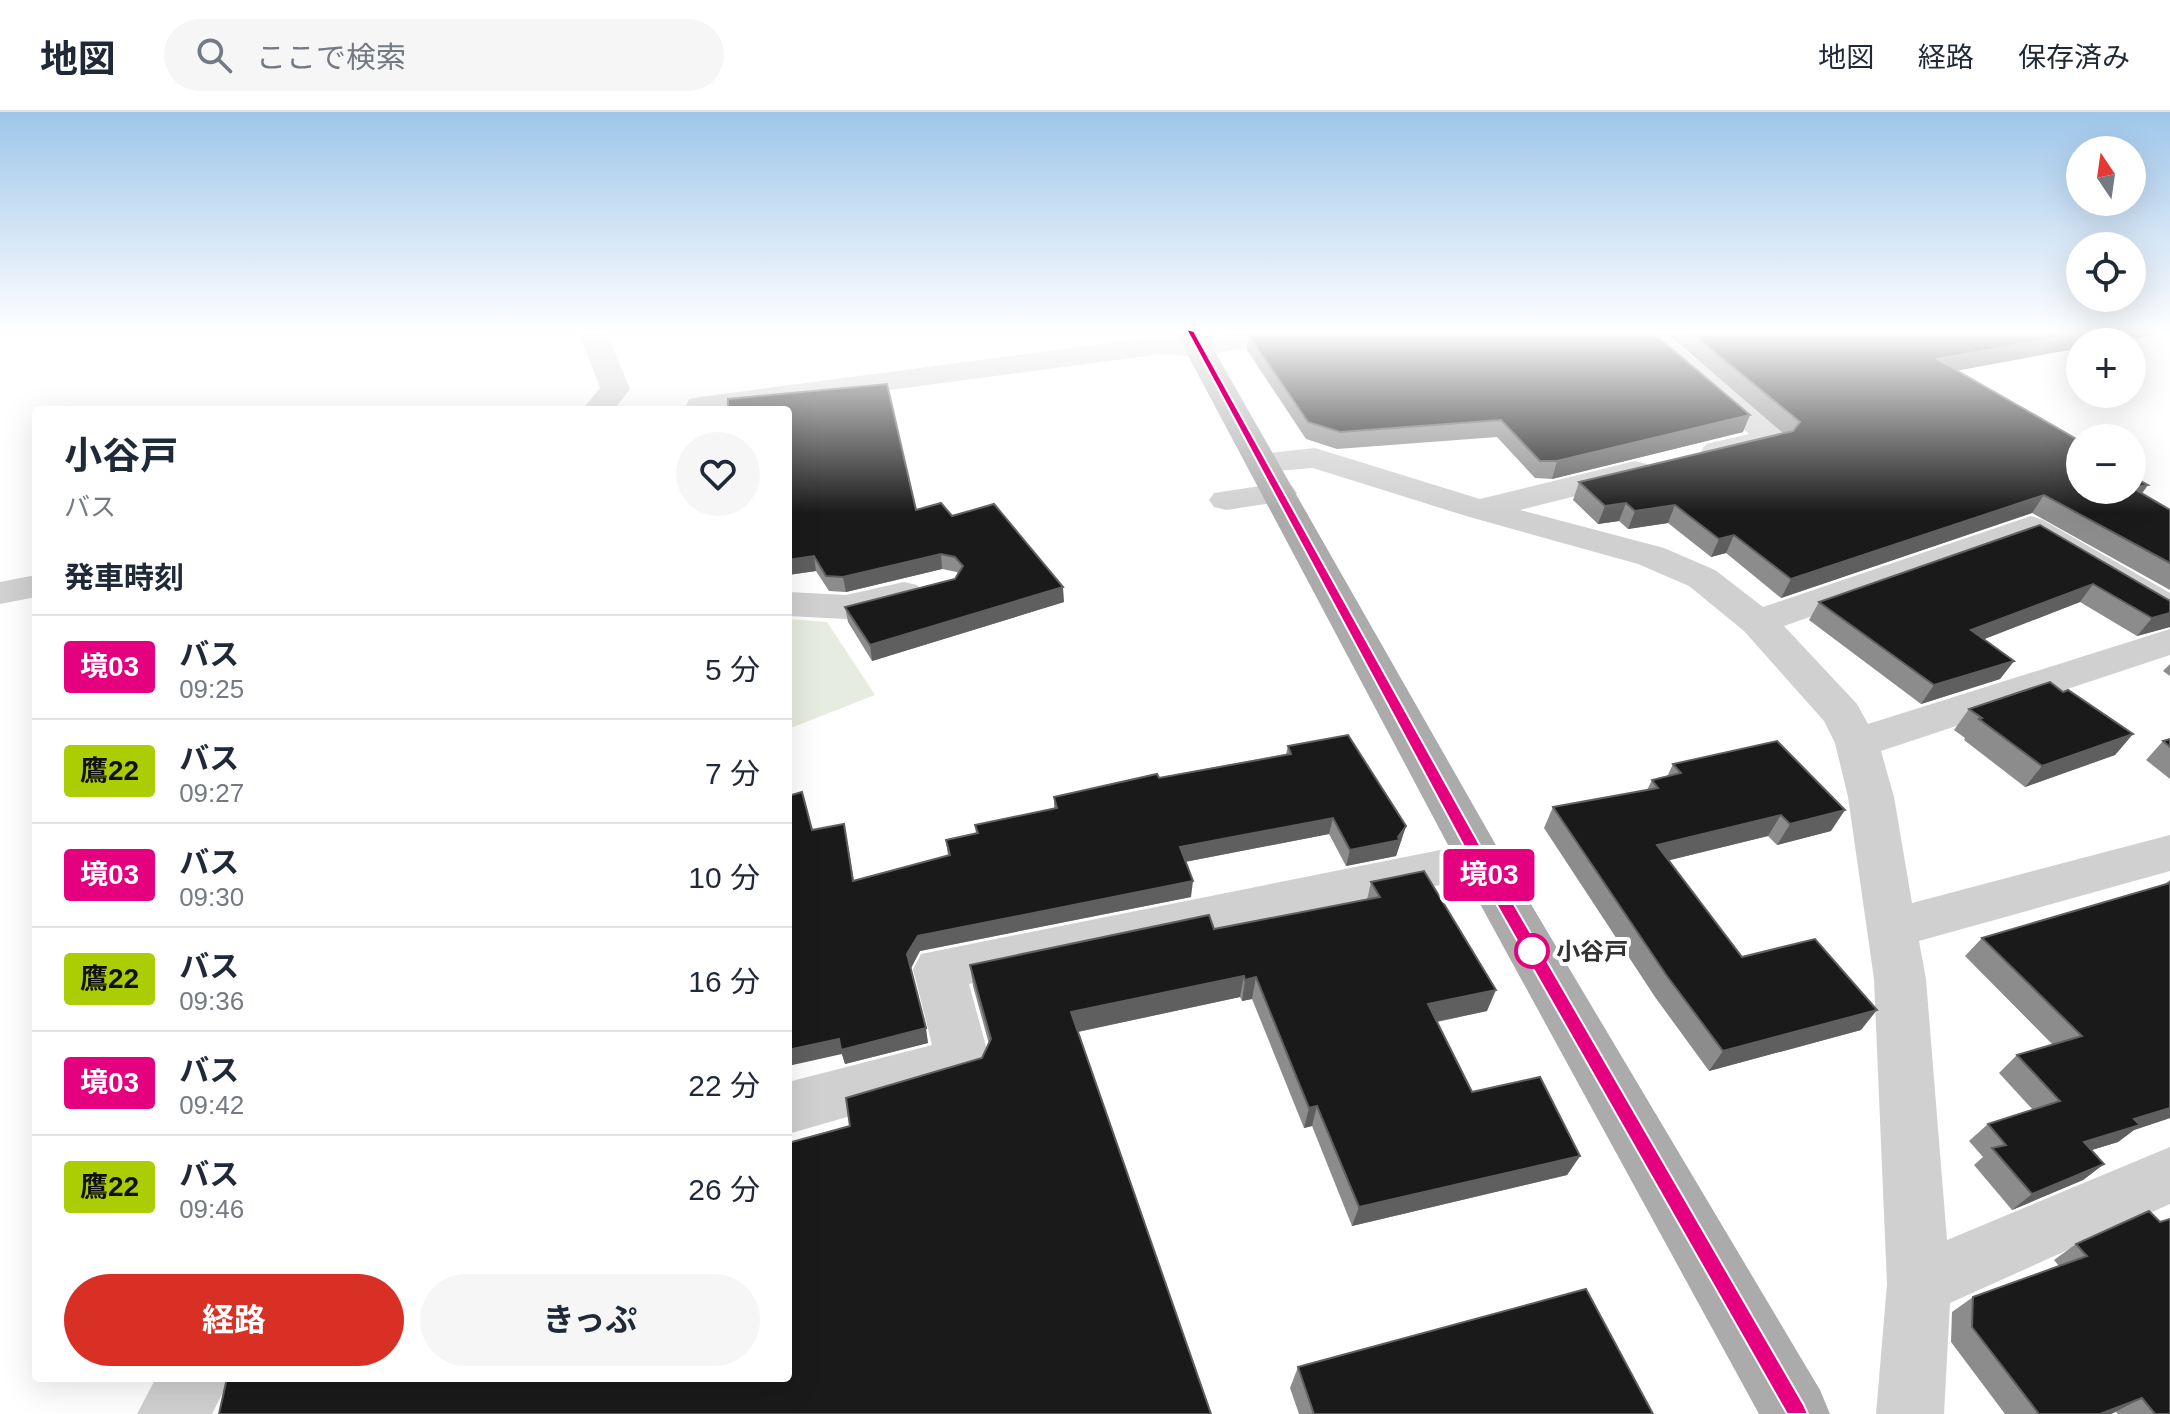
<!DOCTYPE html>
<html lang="ja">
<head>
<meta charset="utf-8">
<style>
	:root { --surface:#fff; --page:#f6f6f7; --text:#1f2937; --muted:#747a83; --line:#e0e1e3; --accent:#d93025 }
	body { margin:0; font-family:Arial,"Noto Sans JP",sans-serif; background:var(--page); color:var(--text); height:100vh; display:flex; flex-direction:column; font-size:30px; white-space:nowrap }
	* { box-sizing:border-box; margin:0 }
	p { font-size:26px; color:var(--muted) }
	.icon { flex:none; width:44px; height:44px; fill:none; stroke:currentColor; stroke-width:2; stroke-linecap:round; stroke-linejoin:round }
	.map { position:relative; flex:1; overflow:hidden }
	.panel { position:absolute; left:32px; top:294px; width:760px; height:976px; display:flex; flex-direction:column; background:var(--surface); border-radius:8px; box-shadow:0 8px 32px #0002 }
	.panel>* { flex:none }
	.badge { padding:0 16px; border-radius:6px; font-size:28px; line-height:52px }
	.needle { width:52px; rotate:347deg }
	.fabs { position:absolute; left:2066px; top:24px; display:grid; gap:16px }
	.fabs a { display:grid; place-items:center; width:80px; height:80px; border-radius:50%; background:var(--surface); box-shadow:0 8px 32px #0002; font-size:40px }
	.map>.badge { position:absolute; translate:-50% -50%; box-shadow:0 0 0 4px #fff }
	h2 { padding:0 32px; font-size:30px; line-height:72px }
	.round { display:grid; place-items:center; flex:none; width:84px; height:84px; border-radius:42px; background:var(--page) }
	.head { display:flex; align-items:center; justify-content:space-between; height:136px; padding:0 32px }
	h1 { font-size:38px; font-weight:700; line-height:60px }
	.cta { display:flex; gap:16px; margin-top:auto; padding:16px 32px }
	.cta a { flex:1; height:92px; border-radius:48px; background:var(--accent); color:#fff; font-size:32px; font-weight:700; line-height:92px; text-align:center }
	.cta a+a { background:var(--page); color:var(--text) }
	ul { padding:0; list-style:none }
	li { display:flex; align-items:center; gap:24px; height:104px; padding:0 32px; border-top:2px solid var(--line) }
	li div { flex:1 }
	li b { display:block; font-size:30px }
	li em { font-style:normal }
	li .badge { min-width:88px; font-weight:700; text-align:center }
	header { display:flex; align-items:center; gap:48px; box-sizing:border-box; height:112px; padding:0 40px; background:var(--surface); border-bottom:2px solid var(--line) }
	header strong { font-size:38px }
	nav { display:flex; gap:44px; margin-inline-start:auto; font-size:28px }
	.search { width:560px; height:72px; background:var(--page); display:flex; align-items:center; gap:20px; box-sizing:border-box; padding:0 28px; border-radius:44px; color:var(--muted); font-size:30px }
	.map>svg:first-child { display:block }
	.green { fill:#e6ecdf }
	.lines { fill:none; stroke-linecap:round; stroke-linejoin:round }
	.minor { fill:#d0d0d0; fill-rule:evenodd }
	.major { fill:#ababab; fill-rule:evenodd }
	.wall { fill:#8c8c8c }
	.shaded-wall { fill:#5f5f5f }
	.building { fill:#1a1a1a; stroke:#5f5f5f; stroke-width:2 }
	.line { fill:#e4007f; stroke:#fff; stroke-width:2 }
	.stop-dot { fill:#fff; stroke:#e4007f; stroke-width:4 }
	.labels { text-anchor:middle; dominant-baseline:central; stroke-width:8; stroke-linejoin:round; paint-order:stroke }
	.stop-label { font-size:24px; font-weight:bold; fill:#333; stroke:#fff; text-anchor:start }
</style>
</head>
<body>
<header>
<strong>地図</strong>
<div class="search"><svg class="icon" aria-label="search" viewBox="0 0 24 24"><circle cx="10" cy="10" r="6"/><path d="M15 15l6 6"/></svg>ここで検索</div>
<nav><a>地図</a><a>経路</a><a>保存済み</a></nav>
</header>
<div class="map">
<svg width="2170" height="1302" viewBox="0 0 2170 1302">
	<rect width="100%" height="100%" fill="#fff"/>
	<!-- green -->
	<path class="green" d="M 788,507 L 827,510 L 875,583 L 788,617 Z"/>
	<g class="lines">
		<!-- minor -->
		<g class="minor">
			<path d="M 578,219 L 606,219 L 630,277 L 614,298 L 582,298 L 600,276 Z"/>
			<path d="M 1245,219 L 1302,219 L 1298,225 L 1199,245 L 1161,242 L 739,298 L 684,298 L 689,287 L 700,285 L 1161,224 L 1199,227 Z"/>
			<path d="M 1630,219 L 1661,219 L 1784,319 L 1789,326 L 1784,333 L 1717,349 L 1706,346 L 1701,339 L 1706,332 L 1749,322 Z"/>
			<path d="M 1315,336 L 1480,387 L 1635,349 L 1647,352 L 1652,359 L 1647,366 L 1520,398 L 1664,436 L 1715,458 L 1763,495 L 2031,404 L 2043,408 L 2170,481 L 2170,509 L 2156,505 L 2028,428 L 1784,514 L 1857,592 L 1868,612 L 2170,517 L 2170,543 L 1881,639 L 1894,685 L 1912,791 L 2170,723 L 2170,759 L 1919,829 L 1926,867 L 1947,1128 L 2170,1035 L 2170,1092 L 1950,1191 L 1944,1302 L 1876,1302 L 1887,1172 L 1874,867 L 1848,685 L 1835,631 L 1824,609 L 1744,519 L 1689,474 L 1638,452 L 1466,404 L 1313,356 L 1263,360 L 1251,357 L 1247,350 L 1251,343 Z"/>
			<path d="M 1280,371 L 1292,374 L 1297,381 L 1292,388 L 1226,398 L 1214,395 L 1209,388 L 1214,381 Z"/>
			<path d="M 36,463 L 36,485 L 0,492 L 0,470 Z"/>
			<path d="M 904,470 L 917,473 L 923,481 L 917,489 L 846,507 L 788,504 L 788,480 L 846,483 Z"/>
			<path d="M 1480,730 L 1497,735 L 1504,748 L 1497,761 L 969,872 L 990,949 L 982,966 L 788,1022 L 788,970 L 932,933 L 913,857 L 921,842 Z"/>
			<path d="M 156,1266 L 230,1266 L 212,1302 L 137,1302 Z"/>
		</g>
		<!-- major -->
		<path class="major" d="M 1175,219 L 1203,219 L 1497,735 L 1820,1278 L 1830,1302 L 1759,1302 L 1456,748 Z"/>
	</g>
	<!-- wall -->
	<g class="wall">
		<path d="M 1664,219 L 2170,219 L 2080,230 L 2080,236 L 1957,258 L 2080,378 L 2142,381 L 2170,398 L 2170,478 L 2032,401 L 1781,486 L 1726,441 L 1711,445 L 1668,411 L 1628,417 L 1619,409 L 1598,412 L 1573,388 L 1579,370 L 1783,321 Z"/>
		<path d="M 1248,222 L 1743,320 L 1552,367 L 1535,366 L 1497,325 L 1337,337 L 1306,327 L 1247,238 Z"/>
		<path d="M 788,298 L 916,398 L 952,404 L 1064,490 L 872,549 L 848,510 L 845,495 L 955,467 L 958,462 L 957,460 L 942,457 L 846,480 L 829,479 L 816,459 L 788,463 Z"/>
		<path d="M 2040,413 L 2170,489 L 2170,515 L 2137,524 L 2080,490 L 1984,527 L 2014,549 L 2000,567 L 1921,592 L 1809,508 L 1819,490 Z"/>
		<path d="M 2170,552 L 2170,564 L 2163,559 Z"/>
		<path d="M 2063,580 L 2133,622 L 2115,643 L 2025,675 L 1964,628 L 1965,626 L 1954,618 L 1969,597 Z"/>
		<path d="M 2170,627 L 2170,667 L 2146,648 L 2163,629 Z"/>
		<path d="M 1288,634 L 1406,714 L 1396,744 L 1346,754 L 1329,722 L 1185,750 L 1191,785 L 920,839 L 911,856 L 928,931 L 845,952 L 842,942 L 812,718 L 847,728 L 854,769 L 948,744 L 946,728 L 976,722 L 975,713 L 1054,696 L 1054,685 L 1286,642 Z"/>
		<path d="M 1673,652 L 1831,719 L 1777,733 L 1768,724 L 1669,748 L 1742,845 L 1861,918 L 1709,959 L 1655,885 L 1544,716 L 1553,695 L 1647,678 L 1652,668 L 1667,665 Z"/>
		<path d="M 2170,768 L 2170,1006 L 2134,1018 L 2118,1030 L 2091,1038 L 2104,1052 L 2083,1068 L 2012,1098 L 1974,1053 L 1983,1045 L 1969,1029 L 1988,1012 L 2033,998 L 1999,961 L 2017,943 L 2053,933 L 1965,844 L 1982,826 L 2165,772 Z"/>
		<path d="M 1371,770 L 1487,899 L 1437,910 L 1472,980 L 1580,1044 L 1567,1063 L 1352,1114 L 1312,1014 L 1304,1016 L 1252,887 L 1242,889 L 1240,885 L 1078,920 L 850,1014 L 982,946 L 989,932 L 973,874 L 970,853 L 1214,817 L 1367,788 Z"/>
		<path d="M 2149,1099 L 2170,1302 L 2118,1302 L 2116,1300 L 2111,1302 L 2005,1302 L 1951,1230 L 1952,1200 L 1973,1185 L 2059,1154 L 2054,1148 L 2076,1132 Z"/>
		<path d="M 1298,1255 L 1653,1302 L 1299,1302 L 1290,1276 Z"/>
	</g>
	<!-- shaded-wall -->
	<g class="shaded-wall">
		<path d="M 2097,219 L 2170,219 L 2170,220 L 2115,230 L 2080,230 L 2080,236 L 1928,264 L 1937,247 Z"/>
		<path d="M 1750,303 L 1743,320 L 1552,367 L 1557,349 Z"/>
		<path d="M 2148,373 L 2135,391 L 2133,376 Z"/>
		<path d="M 2044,383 L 2032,401 L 1781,486 L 1791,467 Z"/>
		<path d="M 1626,391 L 1619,409 L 1598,412 L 1605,394 Z"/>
		<path d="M 1675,393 L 1668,411 L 1628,417 L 1635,399 Z"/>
		<path d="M 1734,423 L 1726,441 L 1711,445 L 1719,427 Z"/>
		<path d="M 941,442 L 942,457 L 846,480 L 843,465 Z"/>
		<path d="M 814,444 L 816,459 L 788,463 L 788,448 Z"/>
		<path d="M 2093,472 L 2080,490 L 1959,537 L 1971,518 Z"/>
		<path d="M 1063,475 L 1064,490 L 872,549 L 870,533 Z"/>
		<path d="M 2170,501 L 2170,515 L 2137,524 L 2152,506 Z"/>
		<path d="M 2014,549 L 2000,567 L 1921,592 L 1934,573 Z"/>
		<path d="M 2133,622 L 2115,643 L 2025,675 L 2042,654 Z"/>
		<path d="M 1845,698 L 1831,719 L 1777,733 L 1790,712 Z"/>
		<path d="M 1781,703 L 1768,724 L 1646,754 L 1657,733 Z"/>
		<path d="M 1333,706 L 1329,722 L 1179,751 L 1180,735 Z"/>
		<path d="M 1406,714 L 1396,744 L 1346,754 L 1350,738 L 1398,725 Z"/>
		<path d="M 1193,769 L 1191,785 L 920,839 L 910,858 L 907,842 L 918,824 Z"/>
		<path d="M 1244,864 L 1240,885 L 1072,921 L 1071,900 Z"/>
		<path d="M 1256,865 L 1252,887 L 1242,889 L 1245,868 Z"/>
		<path d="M 1496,878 L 1487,899 L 1420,913 L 1428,892 Z"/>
		<path d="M 1877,898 L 1861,918 L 1709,959 L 1723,939 Z"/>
		<path d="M 926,916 L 928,931 L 845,952 L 842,942 L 788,954 L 788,938 L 839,927 Z"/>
		<path d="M 1317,994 L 1312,1014 L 1304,1016 L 1309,996 Z"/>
		<path d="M 2170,996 L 2170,1006 L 2134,1018 L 2118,1030 L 2063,1047 L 2084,1030 L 2134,1007 Z"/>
		<path d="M 1580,1044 L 1567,1063 L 1352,1114 L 1359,1095 Z"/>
		<path d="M 2104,1052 L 2083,1068 L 2012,1098 L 2032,1082 Z"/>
		<path d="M 2142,1286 L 2111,1302 L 2100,1302 Z"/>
	</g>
	<!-- building -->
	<g class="building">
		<path d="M 1265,219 L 1651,219 L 1750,303 L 1557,349 L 1540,349 L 1501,308 L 1340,320 L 1308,310 L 1248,222 Z"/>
		<path d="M 1689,219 L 2097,219 L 1937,247 L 2080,329 L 2080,378 L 2132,378 L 2132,364 L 2148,373 L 2133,376 L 2170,398 L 2170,451 L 2044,383 L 1791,467 L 1734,423 L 1719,427 L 1675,393 L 1635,399 L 1626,391 L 1605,394 L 1579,370 L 1793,319 L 1800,310 Z"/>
		<path d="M 887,272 L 916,398 L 941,391 L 952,404 L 994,392 L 1063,475 L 870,533 L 845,495 L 955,467 L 963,454 L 955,445 L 941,442 L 843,465 L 826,464 L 814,444 L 788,448 L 788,298 L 728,298 L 728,287 Z"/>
		<path d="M 2040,413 L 2170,489 L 2170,501 L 2152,506 L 2093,472 L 1971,518 L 2014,549 L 1934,573 L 1819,490 Z"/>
		<path d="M 2050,570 L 2063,580 L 2068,578 L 2133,622 L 2042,654 L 1979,607 L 1982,606 L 1969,597 Z"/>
		<path d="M 1348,623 L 1406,714 L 1398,725 L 1400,728 L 1350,738 L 1333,706 L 1180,735 L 1193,769 L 918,824 L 907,842 L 926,916 L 841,938 L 839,927 L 788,938 L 788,684 L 802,680 L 812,718 L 844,712 L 853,769 L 950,743 L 946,728 L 978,721 L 975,713 L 1057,696 L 1054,685 L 1157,662 L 1159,666 L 1291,642 L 1288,634 Z"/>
		<path d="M 2170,627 L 2170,635 L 2163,629 Z"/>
		<path d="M 1777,629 L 1845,698 L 1790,712 L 1781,703 L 1657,733 L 1742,845 L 1815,827 L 1877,898 L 1723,939 L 1667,864 L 1553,695 L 1658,676 L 1652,668 L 1681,661 L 1673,652 Z"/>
		<path d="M 1424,759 L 1496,878 L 1428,892 L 1472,980 L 1540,965 L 1580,1044 L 1359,1095 L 1317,994 L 1309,996 L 1256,865 L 1245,868 L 1244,864 L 1071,900 L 1211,1302 L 219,1302 L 227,1266 L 788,1266 L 788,1031 L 850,1014 L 846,986 L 982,946 L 991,927 L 970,853 L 1209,803 L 1214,817 L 1380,785 L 1371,770 Z"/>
		<path d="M 2170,771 L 2170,996 L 2134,1007 L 2140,1013 L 2084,1030 L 2104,1052 L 2032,1082 L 1992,1036 L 2006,1033 L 1988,1012 L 2060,989 L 2017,943 L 2082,924 L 1982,826 Z"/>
		<path d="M 2149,1099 L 2160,1110 L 2170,1107 L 2170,1302 L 2155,1302 L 2142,1286 L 2100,1302 L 2039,1302 L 1972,1215 L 1973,1185 L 2087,1144 L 2076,1132 Z"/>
		<path d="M 1586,1177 L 1653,1302 L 1314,1302 L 1298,1255 Z"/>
	</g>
	<!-- sky -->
	<linearGradient id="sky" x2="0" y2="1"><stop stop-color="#9ec6ea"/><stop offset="0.55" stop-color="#fff"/><stop offset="1" stop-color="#fff" stop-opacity="0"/></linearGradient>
	<rect width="2170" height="401" fill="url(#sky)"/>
	<!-- line -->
	<path class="line" d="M 1186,217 L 1194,219 L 1486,744 L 1804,1293 L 1808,1302 L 1787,1302 L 1474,753 Z"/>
	<!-- markers -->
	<circle class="stop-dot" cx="1532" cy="839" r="16"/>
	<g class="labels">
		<!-- stop labels -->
		<g class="stop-label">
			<text x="1556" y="839">小谷戸</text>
		</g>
	</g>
</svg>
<div class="fabs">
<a><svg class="needle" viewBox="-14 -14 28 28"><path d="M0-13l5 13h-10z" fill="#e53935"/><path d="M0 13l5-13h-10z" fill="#747a83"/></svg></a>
<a><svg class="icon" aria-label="locate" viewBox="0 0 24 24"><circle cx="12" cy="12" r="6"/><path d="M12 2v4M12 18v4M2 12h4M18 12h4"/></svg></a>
<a>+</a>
<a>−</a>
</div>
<b class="badge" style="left:1489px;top:763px;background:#e4007f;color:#fff">境03</b>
<section class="panel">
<div class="head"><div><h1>小谷戸</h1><p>バス</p></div><a class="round"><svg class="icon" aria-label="heart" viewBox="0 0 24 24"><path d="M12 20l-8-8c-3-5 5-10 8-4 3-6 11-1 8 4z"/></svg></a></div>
<h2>発車時刻</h2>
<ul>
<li><span class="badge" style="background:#e4007f;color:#fff">境03</span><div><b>バス</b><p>09:25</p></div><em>5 分</em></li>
<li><span class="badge" style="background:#abcd03;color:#111">鷹22</span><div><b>バス</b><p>09:27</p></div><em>7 分</em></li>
<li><span class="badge" style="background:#e4007f;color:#fff">境03</span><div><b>バス</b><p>09:30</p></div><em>10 分</em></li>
<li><span class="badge" style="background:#abcd03;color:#111">鷹22</span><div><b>バス</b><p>09:36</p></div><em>16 分</em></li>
<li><span class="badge" style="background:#e4007f;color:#fff">境03</span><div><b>バス</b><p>09:42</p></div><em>22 分</em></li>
<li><span class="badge" style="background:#abcd03;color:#111">鷹22</span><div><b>バス</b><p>09:46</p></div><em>26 分</em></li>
</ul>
<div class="cta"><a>経路</a><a>きっぷ</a></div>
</section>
</div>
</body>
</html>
